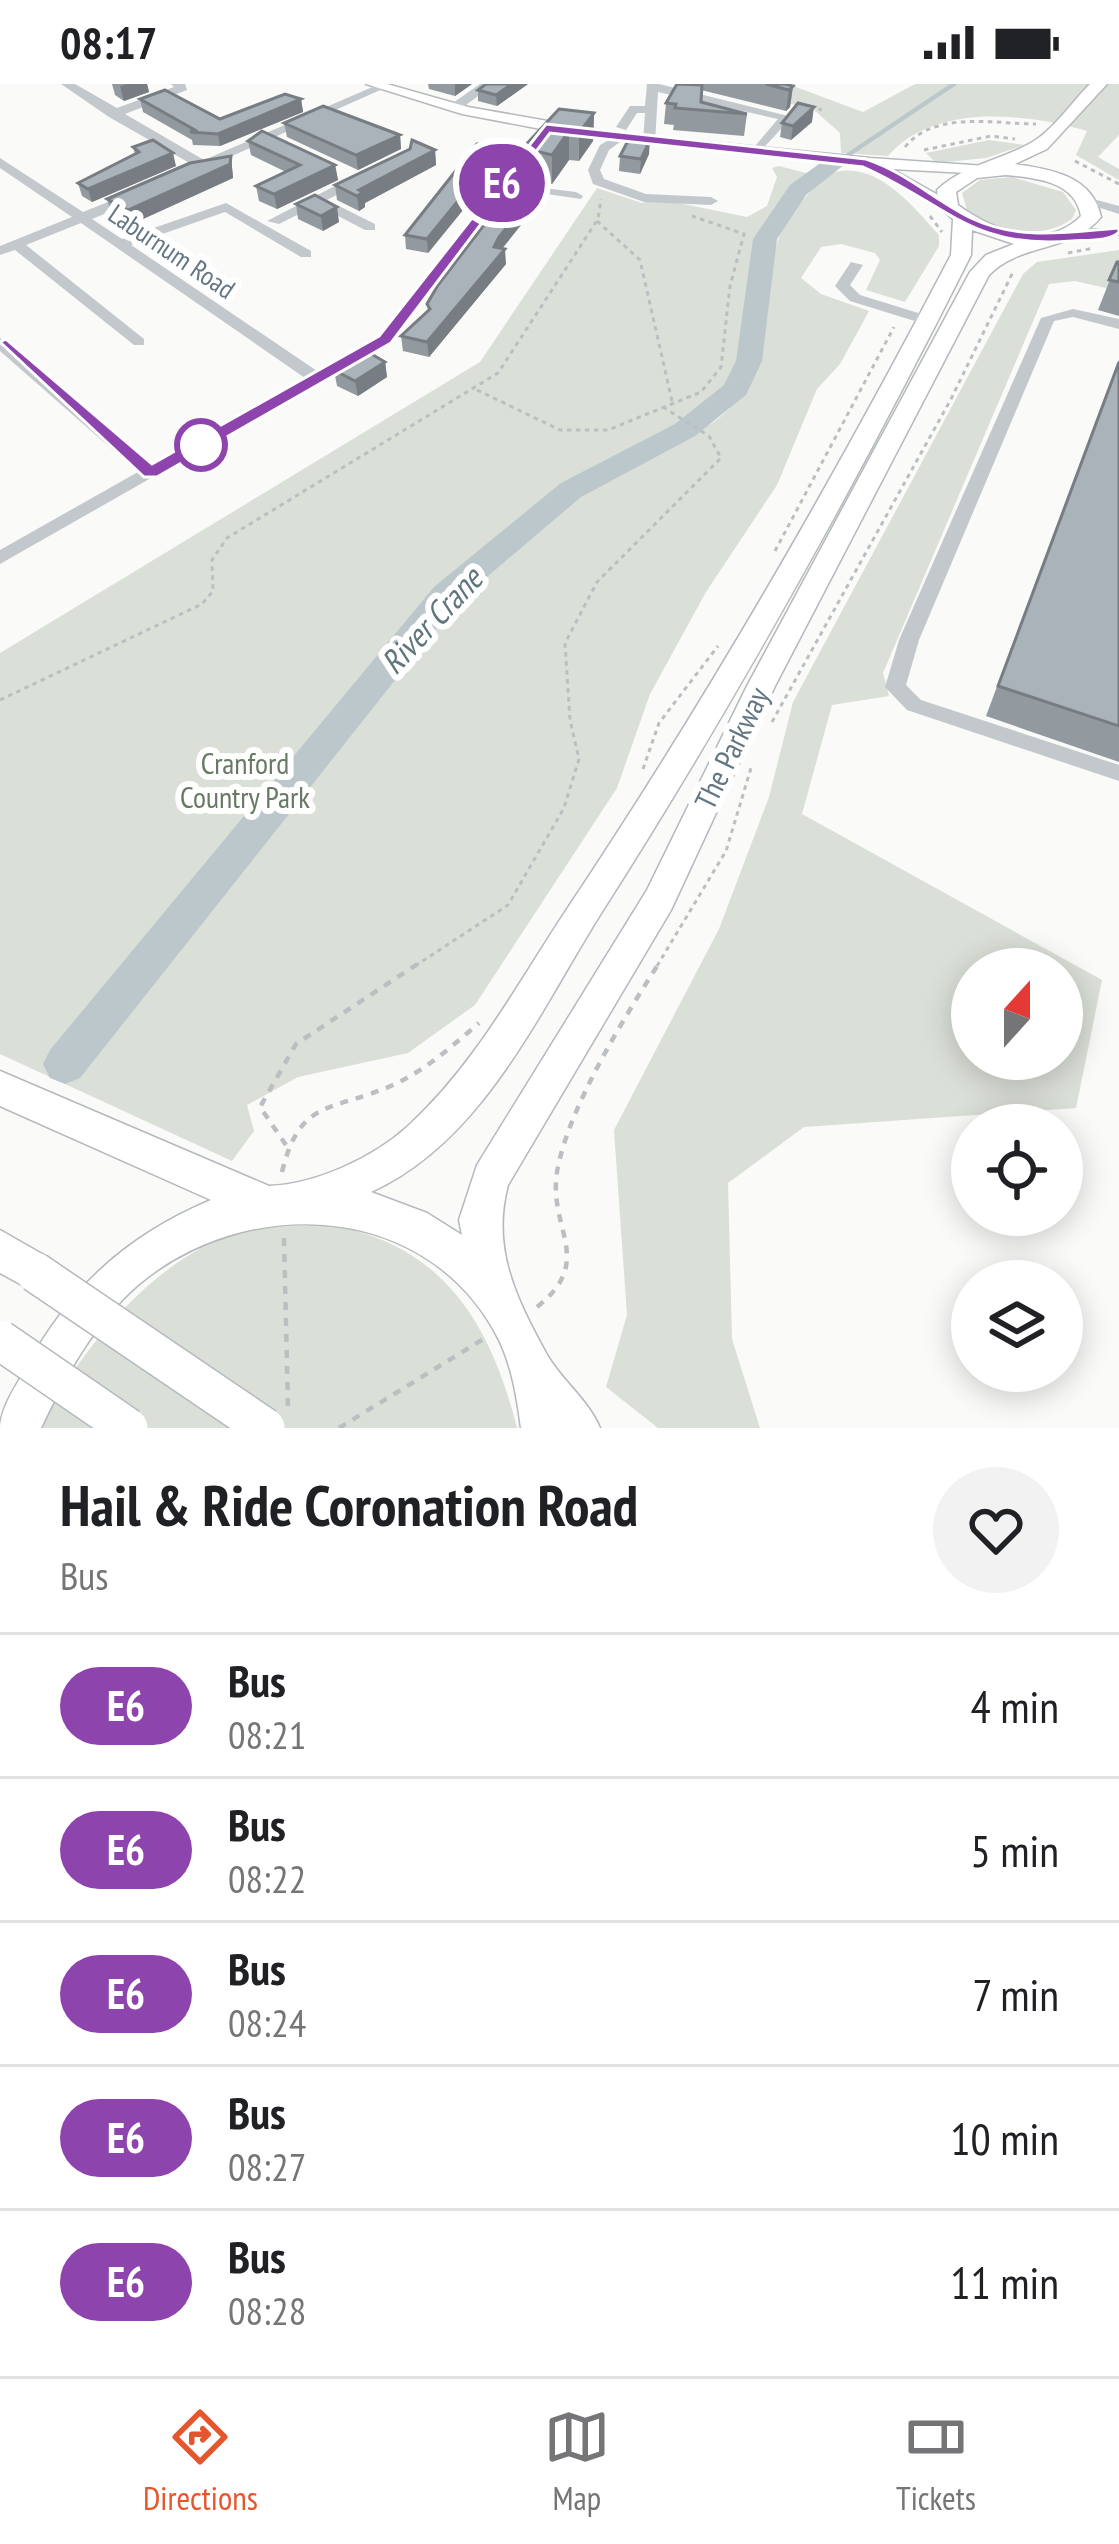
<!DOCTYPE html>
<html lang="en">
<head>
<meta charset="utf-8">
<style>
	:root { --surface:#fff; --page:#f2f2f2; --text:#202124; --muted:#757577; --line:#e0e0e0; --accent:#e4572e }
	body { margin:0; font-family:"PT Sans Narrow",sans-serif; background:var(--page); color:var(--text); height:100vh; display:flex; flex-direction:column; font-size:45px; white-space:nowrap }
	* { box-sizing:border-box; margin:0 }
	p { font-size:39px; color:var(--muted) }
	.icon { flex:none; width:66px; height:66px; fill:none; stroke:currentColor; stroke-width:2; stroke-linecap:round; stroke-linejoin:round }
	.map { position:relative; height:1344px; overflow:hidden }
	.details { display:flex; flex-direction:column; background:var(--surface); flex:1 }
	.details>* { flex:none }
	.badge { padding:0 24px; border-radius:39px; font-size:42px; line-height:78px }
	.needle { width:78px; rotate:21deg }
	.fabs { position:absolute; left:951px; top:864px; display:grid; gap:24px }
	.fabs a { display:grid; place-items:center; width:132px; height:132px; border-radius:50%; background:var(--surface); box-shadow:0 6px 30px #0003; font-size:60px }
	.map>.badge { position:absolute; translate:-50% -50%; box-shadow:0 0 0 6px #fff }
	.round { display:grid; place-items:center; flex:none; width:126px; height:126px; border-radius:63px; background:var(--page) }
	.overview { display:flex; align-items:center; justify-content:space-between; height:204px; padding:0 60px }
	h1 { font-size:57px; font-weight:600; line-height:90px }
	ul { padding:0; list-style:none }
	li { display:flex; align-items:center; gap:36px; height:144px; padding:0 60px; border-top:3px solid var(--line) }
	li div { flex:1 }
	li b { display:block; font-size:45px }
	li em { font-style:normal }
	li .badge { min-width:132px; font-weight:700; text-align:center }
	.status { display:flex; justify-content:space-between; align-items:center; height:84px; padding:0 60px; background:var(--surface); direction:ltr }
	.status svg { height:33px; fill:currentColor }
	.menu { display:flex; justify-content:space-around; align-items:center; height:168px; border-top:3px solid var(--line); background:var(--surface); font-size:33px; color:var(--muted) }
	.menu a { display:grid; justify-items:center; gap:6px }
	.menu .current { color:var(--accent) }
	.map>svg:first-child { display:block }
	.green { fill:#dadfd7; fill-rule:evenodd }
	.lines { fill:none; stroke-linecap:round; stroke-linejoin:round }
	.stream { stroke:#bbc7cb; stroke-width:4.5 }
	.river { fill:#bbc7cb; fill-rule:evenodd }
	.major-casing { stroke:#b5babe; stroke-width:3 }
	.highway-casing { stroke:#b4b9bd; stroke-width:3 }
	.path-far1 { stroke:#bbbfc2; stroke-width:3; stroke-dasharray:4.5 4.5; stroke-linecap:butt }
	.path { stroke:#bbbfc2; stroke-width:4.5; stroke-dasharray:8 8; stroke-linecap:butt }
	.minor { fill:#c3c8cc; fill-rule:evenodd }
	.major { fill:#fff; fill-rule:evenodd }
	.highway { fill:#fff; fill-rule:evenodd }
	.highway-bridge-casing { stroke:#b4b9bd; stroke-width:42; stroke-linecap:butt }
	.highway-bridge { stroke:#fff; stroke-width:39 }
	.wall { fill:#929a9f }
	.shaded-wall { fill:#777d82 }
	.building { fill:#aab3b9; stroke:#777d82; stroke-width:3 }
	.line { fill:#8e44ad; stroke:#fff; stroke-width:3 }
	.stop-dot { fill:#fff; stroke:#8e44ad; stroke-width:6 }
	.labels { text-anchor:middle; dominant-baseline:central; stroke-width:12; stroke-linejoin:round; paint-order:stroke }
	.far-street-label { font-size:27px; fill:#657683; stroke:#fff }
	.street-label { font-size:30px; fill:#657683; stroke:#fff }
	.park-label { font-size:30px; fill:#687a64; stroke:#fff }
	.water-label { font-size:33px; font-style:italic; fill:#60757c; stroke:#fff }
</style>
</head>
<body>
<div class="status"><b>08:17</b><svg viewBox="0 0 49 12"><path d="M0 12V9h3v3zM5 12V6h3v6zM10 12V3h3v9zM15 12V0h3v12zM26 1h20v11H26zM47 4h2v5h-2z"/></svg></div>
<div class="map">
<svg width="1119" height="1344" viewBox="0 0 1119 1344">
	<rect width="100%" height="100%" fill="#fafaf8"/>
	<!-- green -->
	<g class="green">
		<path d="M 717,0 L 788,0 L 863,28 L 915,0 L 1119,0 L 1119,51 L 1098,73 L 1119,85 L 1119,96 L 1076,71 L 1087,47 C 1025,29 934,19 888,72 L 841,69 L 840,49 L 814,26 Z"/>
		<path d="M 989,56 L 1025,61 L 986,74 L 936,79 L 926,69 Z"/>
		<path d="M 779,82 L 810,90 L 774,124 L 764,144 L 740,290 L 677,344 L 689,352 C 784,307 750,235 778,156 C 788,128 808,110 829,90 C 874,73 912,121 939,151 L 939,162 L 905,218 L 866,206 L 880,176 L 875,169 L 841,160 L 821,163 L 801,194 L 821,210 L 869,227 L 840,280 L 817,305 L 777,401 L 706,508 L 650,610 L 617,704 L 475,921 L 408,969 L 298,993 L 247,1021 L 254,1047 L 232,1077 L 0,970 L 0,569 L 480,278 L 597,104 L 642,119 L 659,115 L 747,133 L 767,122 L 777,93 L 772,84 Z"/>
		<path d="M 1012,93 L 1063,108 L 1076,126 L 1072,135 C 1041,157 995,148 967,126 L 962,109 L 980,96 Z"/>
		<path d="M 1119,166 L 1119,207 L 1075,197 L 1049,200 L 883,589 L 889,612 L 832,621 L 802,730 L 1102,896 L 1076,1024 L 804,1043 L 728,1099 L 732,1255 L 760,1344 L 658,1344 L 606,1303 L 627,1231 L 614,1046 L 719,845 L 769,713 L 793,618 L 1023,190 L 1037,178 ZM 972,885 L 1062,885 L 1062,975 L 972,975 Z"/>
		<path d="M 330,1141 C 443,1161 490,1238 517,1344 L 40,1344 C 78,1268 158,1167 246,1147 C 273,1141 302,1142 330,1141 Z"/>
	</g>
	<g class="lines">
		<!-- stream -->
		<path class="stream" d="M 842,75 L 954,0"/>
		<!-- river -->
		<path class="river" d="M 830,72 L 849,77 L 806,111 L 777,155 L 762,277 L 746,311 L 695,352 L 581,413 L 456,519 L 80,994 L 65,1000 L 50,994 L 43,980 L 50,966 L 434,503 L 561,399 L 675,340 L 724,301 L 736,277 L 753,155 L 790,101 Z"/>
		<!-- major casing -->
		<g class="major-casing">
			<path id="major" d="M 366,0 L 387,0 L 468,23 L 610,48 L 870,74 L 986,82 L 993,86 L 986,90 L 892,85 L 954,120 L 957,123 L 949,128 L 878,89 L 877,84 L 562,49 L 462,30 Z"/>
		</g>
		<!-- highway casing -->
		<g class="highway-casing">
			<g id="highway">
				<path d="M 1090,0 L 1107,0 L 1047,65 L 1015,80 C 1051,85 1093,92 1101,133 C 1071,169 1021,158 989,191 L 775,602 L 671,826 L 508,1101 C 491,1164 516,1214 546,1269 C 560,1295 588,1315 600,1344 L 521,1344 C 517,1314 512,1283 499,1256 C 430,1118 248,1108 138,1201 C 94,1239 65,1293 41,1344 L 0,1344 C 1,1323 16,1302 26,1284 C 70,1203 126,1152 211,1116 L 0,1022 L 0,987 L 269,1102 C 316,1100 373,1074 408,1042 C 476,980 519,897 569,822 C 709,612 834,395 951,171 L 953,135 L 939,123 L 937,106 C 962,82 998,77 1029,60 C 1052,48 1071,19 1090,0 ZM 1006,91 C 1036,94 1075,97 1081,132 C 1047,167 993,147 958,121 L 956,108 L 977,94 ZM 972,146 L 1014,160 L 986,171 L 970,188 L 747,602 L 647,806 L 477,1081 L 459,1136 L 462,1151 L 427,1129 L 371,1108 C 482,1058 538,930 600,831 C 736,618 858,397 971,171 Z"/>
				<path d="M 0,1146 L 49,1174 L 55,1188 L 49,1202 L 35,1208 L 0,1189 Z"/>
			</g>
		</g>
		<!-- path-far1 -->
		<g class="path-far1">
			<path d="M 810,22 L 822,26"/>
			<path d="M 905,63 C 935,26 994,40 1036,40"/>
			<path d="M 924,66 L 991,52 L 1015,55"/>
			<path d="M 1075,77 L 1119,100"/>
			<path d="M 930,132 L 942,148"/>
			<path d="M 597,137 L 640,176 L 672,317"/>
			<path d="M 1068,169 L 1094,164"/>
			<path d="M 477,306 L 560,346 L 608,346 L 701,308 L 721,283 L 730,202 L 744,150 L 692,132"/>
			<path d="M 775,467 L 894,243"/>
			<path d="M 0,616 L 202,520 L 213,507 L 212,476 L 227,454 L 498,289 L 598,135 L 601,115"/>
			<path d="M 772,638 L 951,315 L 1014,186"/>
			<path d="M 643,685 L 659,639 L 718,562"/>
			<path d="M 415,882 L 508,821 L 564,724 L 579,675 L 570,636 L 565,559 L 597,498 L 721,374 L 709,352 L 663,323"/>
			<path d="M 657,882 L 726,767 L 751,684"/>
		</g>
		<!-- path -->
		<g class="path">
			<path d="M 286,1061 L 260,1023 L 296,960 L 419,879"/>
			<path d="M 282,1088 C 300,1013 333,1028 393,1001 C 426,986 452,962 479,939"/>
			<path d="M 284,1154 L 288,1324"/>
			<path d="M 537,1223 C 596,1176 548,1146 557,1088 C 568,1024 624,934 659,879"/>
			<path d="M 339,1344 L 485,1254"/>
		</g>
		<!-- minor -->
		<g class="minor">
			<path d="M 61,0 L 75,0 L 117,24 L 174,3 L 171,0 L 185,0 L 187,6 L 125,30 L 204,76 L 377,1 L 387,3 L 194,89 L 188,85 L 193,81 L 109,33 Z"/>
			<path d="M 480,0 L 494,0 L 458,27 L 450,27 L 450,21 Z"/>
			<path d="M 647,0 L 659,0 L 792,33 L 756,72 L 750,68 L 778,35 L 658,8 L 655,58 L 649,62 L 643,58 L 645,29 L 637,29 L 626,46 L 616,43 L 630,22 L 645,22 Z"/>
			<path d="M 542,46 L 548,50 L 511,100 L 576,108 L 583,112 L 581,115 L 507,104 L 390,258 L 0,480 L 0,466 L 138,388 L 0,267 L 0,254 L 151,381 L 305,294 L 81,139 L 26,161 L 144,255 L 144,261 L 134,261 L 15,166 L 0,171 L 0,162 L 72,133 L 0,84 L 0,74 L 83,128 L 128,110 L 138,110 L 138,116 L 92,135 L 122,155 L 226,119 L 311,167 L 311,173 L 301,173 L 225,128 L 131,161 L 317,287 L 380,252 L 538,47 Z"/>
			<path d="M 618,51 L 624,55 L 609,66 L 600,86 L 604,95 L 646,110 L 711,113 L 718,117 L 711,121 L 644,118 L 593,100 L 588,86 L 600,61 Z"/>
			<path d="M 356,91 L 368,94 L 327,116 L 375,140 L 375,146 L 365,146 L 317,121 L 279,140 L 267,137 Z"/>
			<path d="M 1082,112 L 1119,122 L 1119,130 L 1082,118 Z"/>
			<path d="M 1076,144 L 1119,144 L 1119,152 L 1071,151 L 1071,145 Z"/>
			<path d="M 851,178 L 863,181 L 850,201 L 860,211 L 931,233 L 931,239 L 921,239 L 850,217 L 835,202 Z"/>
			<path d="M 1073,225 L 1119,235 L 1119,245 L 1073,233 L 1054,237 L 919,556 L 906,601 L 921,616 L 1119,681 L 1119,697 L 907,626 L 885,603 L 899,556 L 1041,234 Z"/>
		</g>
		<!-- major -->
		<use href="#major" class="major"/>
		<!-- highway -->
		<use href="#highway" class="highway"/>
		<!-- highway-bridge casing -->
		<g class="highway-bridge-casing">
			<g id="highway-bridge">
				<path d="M 35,1188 L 265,1344"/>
				<path d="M 0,1256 L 128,1344"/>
			</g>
		</g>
		<!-- highway-bridge -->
		<use href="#highway-bridge" class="highway-bridge"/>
	</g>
	<!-- wall -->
	<g class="wall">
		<path d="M 112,0 L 147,0 L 149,8 L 124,17 L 115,11 Z"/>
		<path d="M 428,0 L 472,0 L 455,12 L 429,5 Z"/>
		<path d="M 486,0 L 528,0 L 497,22 L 478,17 L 478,6 Z"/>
		<path d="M 677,0 L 785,0 L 793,2 L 790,23 L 786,27 L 701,6 L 701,18 L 747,30 L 744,52 L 673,46 L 674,41 L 664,40 L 666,19 Z"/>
		<path d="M 140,15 L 220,35 L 301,15 L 303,28 L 220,62 L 193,61 L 192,56 L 143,28 Z"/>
		<path d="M 594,29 L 593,57 L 579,77 L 569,76 L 552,100 L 524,93 L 523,64 Z"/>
		<path d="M 812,38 L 791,56 L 780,53 L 782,39 Z"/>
		<path d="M 284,39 L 400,51 L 401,65 L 358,86 L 287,53 Z"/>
		<path d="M 248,57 L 335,81 L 338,96 L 277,125 L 259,117 L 256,102 L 286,88 L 251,71 Z"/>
		<path d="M 133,63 L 176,82 L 92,118 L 82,112 L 78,99 L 135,70 Z"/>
		<path d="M 501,64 L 502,78 L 428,169 L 406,165 L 405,151 Z"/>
		<path d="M 435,66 L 436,81 L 365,119 L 365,123 L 359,127 L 337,116 L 335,101 Z"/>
		<path d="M 649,70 L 640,90 L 619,87 L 620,72 Z"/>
		<path d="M 231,72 L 233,94 L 132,140 L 111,129 L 107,115 Z"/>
		<path d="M 541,116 L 502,165 L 506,180 L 429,273 L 403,267 L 401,252 L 428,227 L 427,220 Z"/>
		<path d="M 296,120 L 339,138 L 323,147 L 298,135 Z"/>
		<path d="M 1117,178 L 1119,178 L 1119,232 L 1098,226 Z"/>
		<path d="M 1119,276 L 1119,678 L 986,632 Z"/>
		<path d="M 385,278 L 387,293 L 358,312 L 337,302 L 334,286 Z"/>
	</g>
	<!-- shaded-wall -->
	<g class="shaded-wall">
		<path d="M 127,0 L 147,0 L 149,8 L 124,17 L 120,2 Z"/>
		<path d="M 455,0 L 472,0 L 455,12 Z"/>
		<path d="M 512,0 L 528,0 L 497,22 L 496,11 Z"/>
		<path d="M 793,2 L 790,23 L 786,27 L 789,6 Z"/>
		<path d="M 301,15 L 303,28 L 220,62 L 218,50 Z"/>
		<path d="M 814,23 L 812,38 L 791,56 L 793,42 Z"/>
		<path d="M 594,29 L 593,57 L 579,77 L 579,49 Z"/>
		<path d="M 569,47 L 569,76 L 552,100 L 552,71 Z"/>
		<path d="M 400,51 L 401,65 L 358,86 L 356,71 Z"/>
		<path d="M 650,56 L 649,70 L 640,90 L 641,75 Z"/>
		<path d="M 501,64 L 502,78 L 428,169 L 427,155 Z"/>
		<path d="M 435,66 L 436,81 L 365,119 L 365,123 L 359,127 L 357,112 L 359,106 Z"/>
		<path d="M 173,69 L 176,82 L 92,118 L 88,105 Z"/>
		<path d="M 231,72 L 233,94 L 132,140 L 128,126 Z"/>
		<path d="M 335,81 L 338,96 L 277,125 L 274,110 Z"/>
		<path d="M 541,101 L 541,116 L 499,168 L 505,165 L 506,180 L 429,273 L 427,258 L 494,163 L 499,153 Z"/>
		<path d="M 337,123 L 339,138 L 323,147 L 321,132 Z"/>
		<path d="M 385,278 L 387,293 L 358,312 L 355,297 Z"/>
	</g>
	<!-- building -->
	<g class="building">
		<path d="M 486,0 L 512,0 L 496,11 L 478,6 Z"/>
		<path d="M 677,0 L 702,1 L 701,18 L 747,30 L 675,24 L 676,20 L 666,19 Z"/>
		<path d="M 766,0 L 785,0 L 793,2 L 789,6 Z"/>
		<path d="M 165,6 L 220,35 L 285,10 L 301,15 L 218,50 L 190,48 L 195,46 L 140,15 Z"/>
		<path d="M 798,19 L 814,23 L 793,42 L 782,39 Z"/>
		<path d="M 323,22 L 400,51 L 356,71 L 284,39 Z"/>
		<path d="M 559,25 L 594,29 L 579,49 L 569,47 L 552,71 L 523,64 Z"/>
		<path d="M 262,47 L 335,81 L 274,110 L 256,102 L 300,81 L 248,57 Z"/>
		<path d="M 630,53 L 650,56 L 641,75 L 620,72 Z"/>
		<path d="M 153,56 L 173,69 L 88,105 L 78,99 L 139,68 L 133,63 Z"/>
		<path d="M 412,56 L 435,66 L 359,106 L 363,108 L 357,112 L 335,101 L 410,65 Z"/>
		<path d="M 477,60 L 501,64 L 427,155 L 405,151 Z"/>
		<path d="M 231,72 L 230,80 L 128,126 L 107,115 L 190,79 Z"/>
		<path d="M 517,98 L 541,101 L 499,153 L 494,163 L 505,165 L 427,258 L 401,252 L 430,225 L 427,220 L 438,201 Z"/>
		<path d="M 315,111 L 337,123 L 321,132 L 296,120 Z"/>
		<path d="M 1117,178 L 1119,178 L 1119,198 L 1109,196 Z"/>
		<path d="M 368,268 L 385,278 L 355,297 L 334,286 Z"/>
		<path d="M 1119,278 L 1119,642 L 998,602 Z"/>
	</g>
	<!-- line -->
	<path class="line" d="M 546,40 L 866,75 C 906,88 934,116 971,134 C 1019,157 1068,148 1119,144 L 1119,148 C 1112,157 1089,156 1072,157 C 971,166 945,119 863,83 L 550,49 L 391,259 L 157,393 L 144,393 L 0,258 L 6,255 L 152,380 L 379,252 Z"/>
	<!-- markers -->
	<circle class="stop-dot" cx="201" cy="361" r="24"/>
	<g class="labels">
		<!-- far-street labels -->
		<g class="far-street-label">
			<text transform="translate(172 167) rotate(34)">Laburnum Road</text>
		</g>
		<!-- street labels -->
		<g class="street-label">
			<text transform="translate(731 664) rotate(-64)">The Parkway</text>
		</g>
		<!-- park labels -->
		<g class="park-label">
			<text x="245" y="678">Cranford<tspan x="245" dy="34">Country Park</tspan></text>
		</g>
		<!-- water labels -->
		<g class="water-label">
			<text transform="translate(431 536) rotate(-47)">River Crane</text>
		</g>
	</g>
</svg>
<div class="fabs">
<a><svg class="needle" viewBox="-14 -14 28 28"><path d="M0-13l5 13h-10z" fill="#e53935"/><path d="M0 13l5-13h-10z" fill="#757577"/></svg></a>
<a><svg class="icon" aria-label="locate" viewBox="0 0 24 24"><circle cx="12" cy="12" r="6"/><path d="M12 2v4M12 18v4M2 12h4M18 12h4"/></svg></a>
<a><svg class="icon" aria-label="layers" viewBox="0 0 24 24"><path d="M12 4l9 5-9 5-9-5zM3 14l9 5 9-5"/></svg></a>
</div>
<b class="badge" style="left:502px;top:99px;background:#8e44ad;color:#fff">E6</b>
</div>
<section class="details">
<div class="overview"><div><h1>Hail &amp; Ride Coronation Road</h1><p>Bus</p></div><a class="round"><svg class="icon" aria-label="heart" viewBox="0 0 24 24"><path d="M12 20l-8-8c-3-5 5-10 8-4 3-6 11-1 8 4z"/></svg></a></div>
<ul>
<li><span class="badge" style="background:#8e44ad;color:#fff">E6</span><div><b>Bus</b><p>08:21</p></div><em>4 min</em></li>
<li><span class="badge" style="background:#8e44ad;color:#fff">E6</span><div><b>Bus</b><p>08:22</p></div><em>5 min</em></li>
<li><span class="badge" style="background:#8e44ad;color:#fff">E6</span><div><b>Bus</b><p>08:24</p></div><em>7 min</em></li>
<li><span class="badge" style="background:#8e44ad;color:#fff">E6</span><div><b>Bus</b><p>08:27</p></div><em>10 min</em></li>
<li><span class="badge" style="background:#8e44ad;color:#fff">E6</span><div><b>Bus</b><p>08:28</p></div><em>11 min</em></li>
</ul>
</section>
<nav class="menu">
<a class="current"><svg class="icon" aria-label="directions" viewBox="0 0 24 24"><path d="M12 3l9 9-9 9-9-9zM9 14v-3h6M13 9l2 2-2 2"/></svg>Directions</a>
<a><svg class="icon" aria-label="map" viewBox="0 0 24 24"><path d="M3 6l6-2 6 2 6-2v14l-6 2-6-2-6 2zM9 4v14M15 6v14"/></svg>Map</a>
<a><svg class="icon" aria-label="tickets" viewBox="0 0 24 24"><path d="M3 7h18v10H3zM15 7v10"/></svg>Tickets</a>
</nav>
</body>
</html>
